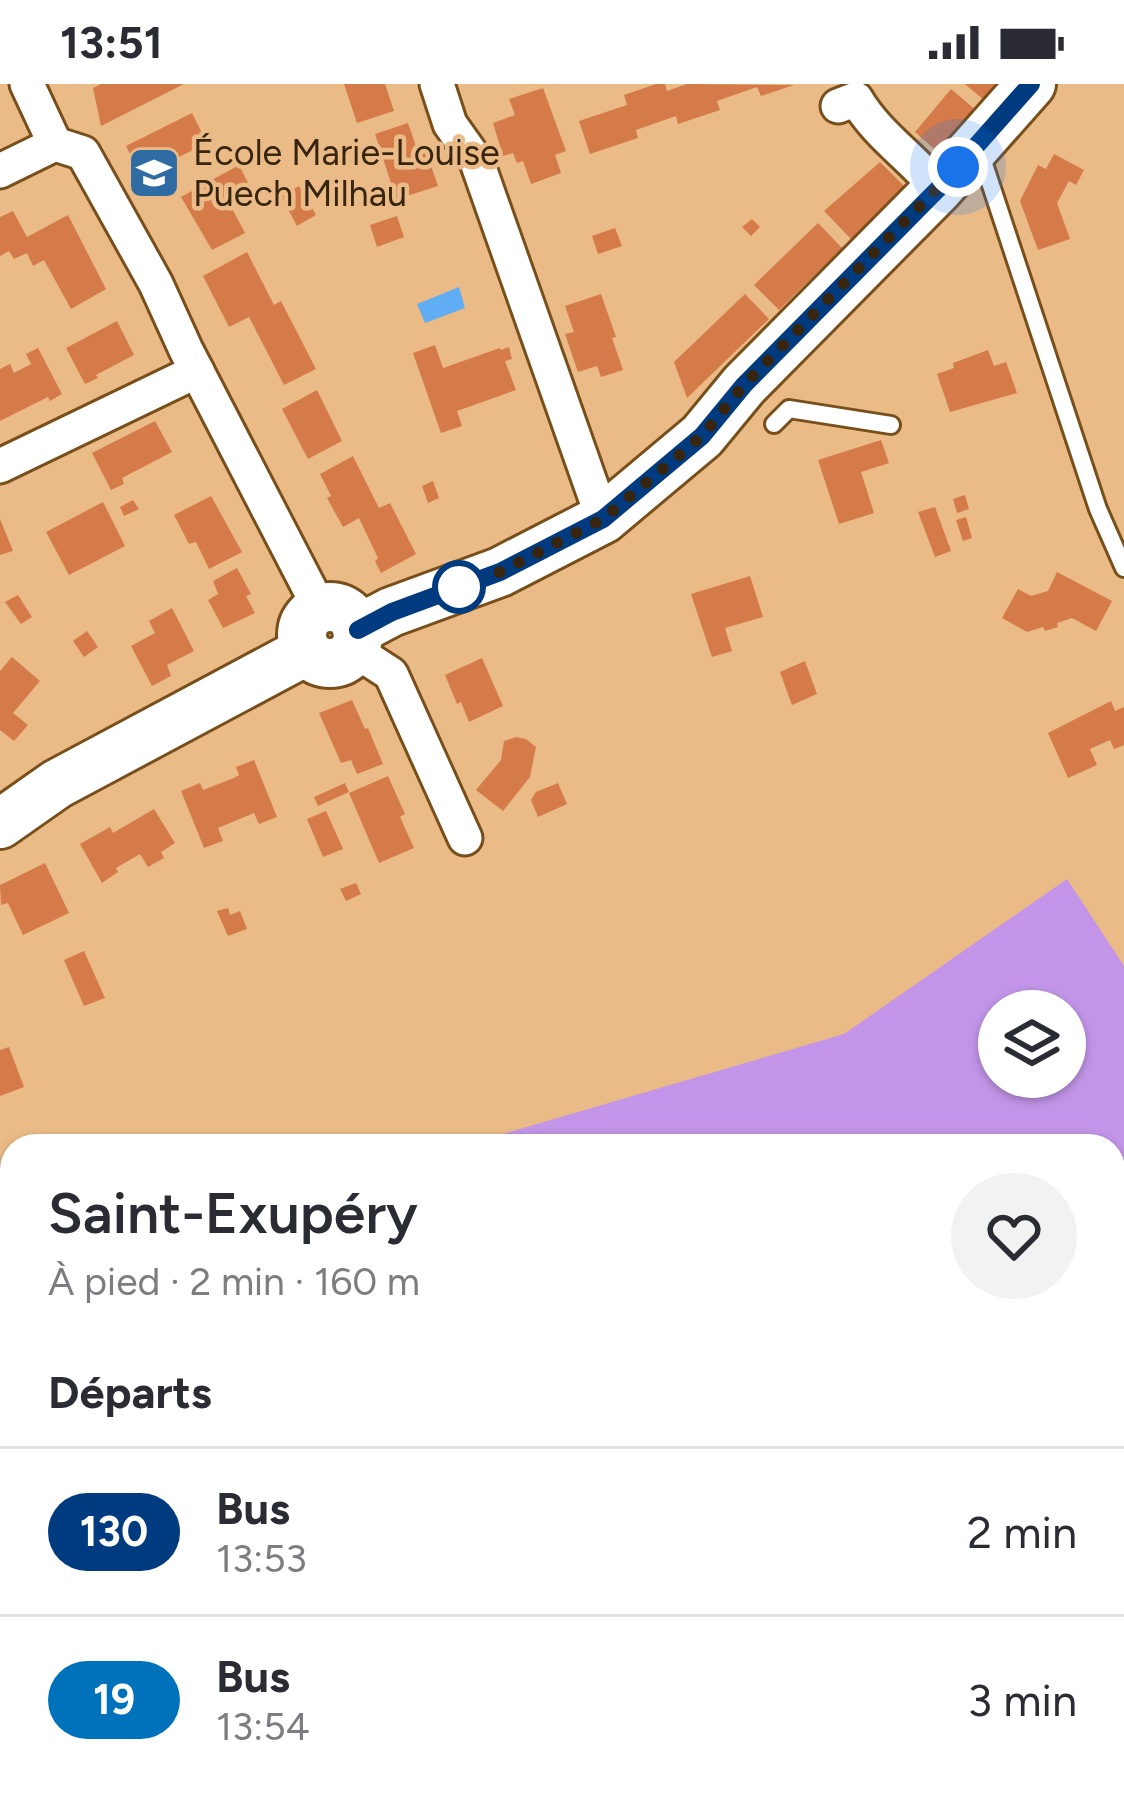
<!DOCTYPE html>
<html lang="fr">
<head>
<meta charset="utf-8">
<style>
	:root { --surface:#fff; --page:#f2f2f3; --text:#2b2b33; --muted:#7c7c81; --line:#e1e1e2 }
	body { margin:0; font-family:Figtree,sans-serif; background:var(--page); color:var(--text); height:100vh; display:flex; flex-direction:column; font-size:45px; white-space:nowrap }
	* { box-sizing:border-box; margin:0 }
	p { font-size:39px; color:var(--muted) }
	.icon { flex:none; width:66px; height:66px; fill:none; stroke:currentColor; stroke-width:2; stroke-linecap:round; stroke-linejoin:round }
	.map { position:relative; flex:1; overflow:hidden }
	.sheet { position:absolute; left:0px; top:1050px; width:1125px; height:675px; display:flex; flex-direction:column; background:var(--surface); border-radius:36px 36px 0 0; box-shadow:0 3px 9px #0004 }
	.sheet>* { flex:none }
	.badge { padding:0 24px; border-radius:39px; font-size:42px; line-height:78px }
	.controls { position:absolute; left:978px; top:906px; display:grid; gap:24px }
	.controls a { display:grid; place-items:center; width:108px; height:108px; border-radius:50%; background:var(--surface); box-shadow:0 3px 9px #0004; font-size:60px }
	.you { position:absolute; width:60px; height:60px; margin:-30px; border:9px solid #fff; border-radius:50%; background:#1a73e8; box-shadow:0 0 0 18px #1a73e833 }
	.map>.badge { position:absolute; translate:-50% -50%; box-shadow:0 0 0 6px #fff }
	h2 { padding:0 48px; font-size:45px; line-height:108px }
	.round { display:grid; place-items:center; flex:none; width:126px; height:126px; border-radius:63px; background:var(--page) }
	.summary { display:flex; align-items:center; justify-content:space-between; height:204px; padding:0 48px }
	h1 { font-size:57px; font-weight:600; line-height:90px }
	ul { padding:0; list-style:none }
	li { display:flex; align-items:center; gap:36px; height:168px; padding:0 48px; border-top:3px solid var(--line) }
	li div { flex:1 }
	li b { display:block; font-size:45px }
	li em { font-style:normal }
	li .badge { min-width:132px; font-weight:700; text-align:center }
	.status { display:flex; justify-content:space-between; align-items:center; height:84px; padding:0 60px; background:var(--surface); direction:ltr }
	.status svg { height:33px; fill:currentColor }
	.map>svg:first-child { display:block }
	.green { fill:#c295e8; fill-rule:evenodd }
	.water { fill:#60adf4 }
	.lines { fill:none; stroke-linecap:round; stroke-linejoin:round }
	.runway { stroke:#b99266; stroke-width:192 }
	.building { fill:#d57b4a }
	.lane-casing { stroke:#784f1b; stroke-width:22 }
	.street-casing { stroke:#784f1b; stroke-width:39 }
	.secondary-casing { stroke:#784f1b; stroke-width:54 }
	.lane { stroke:#fff; stroke-width:16 }
	.street { stroke:#fff; stroke-width:33 }
	.secondary { stroke:#fff; stroke-width:48 }
	.line-casing { stroke:#fff; stroke-width:27 }
	.line { stroke:#003b80; stroke-width:18 }
	.walk { stroke:#382510; stroke-width:12; stroke-dasharray:0 21.6 }
	.stop-dot { fill:#fff; stroke:#003b80; stroke-width:6 }
	.labels { text-anchor:middle; dominant-baseline:central; stroke-width:9; stroke-linejoin:round; paint-order:stroke }
	.poi-label { font-size:36px; fill:#382510; stroke:#eabb87; text-anchor:start }
</style>
</head>
<body>
<div class="status"><b>13:51</b><svg viewBox="0 0 49 12"><path d="M0 12V9h3v3zM5 12V6h3v6zM10 12V3h3v9zM15 12V0h3v12zM26 1h20v11H26zM47 4h2v5h-2z"/></svg></div>
<div class="map">
<svg width="1124" height="1724" viewBox="0 0 1124 1724">
	<rect width="100%" height="100%" fill="#eabb87"/>
	<!-- green -->
	<path class="green" d="M 1067,795 L 1124,882 L 1124,1724 L 0,1724 L 0,1331 C 10,1304 0,1267 1,1239 C 3,1232 8,1227 12,1221 L 12,1713 L 1113,1713 L 1113,1062 L 462,1062 L 844,950 ZM 1065,927 L 1065,993 L 999,993 L 999,927 Z"/>
	<!-- water -->
	<path class="water" d="M 459,203 L 465,224 L 425,239 L 417,220 Z"/>
	<g class="lines">
		<!-- runway -->
		<g class="runway">
			<path d="M 1113,1444 L 1124,1440"/>
			<path d="M 330,1724 L 361,1713"/>
		</g>
	</g>
	<!-- building -->
	<g class="building">
		<path d="M 101,0 L 184,0 L 101,42 L 93,4 Z"/>
		<path d="M 344,0 L 385,0 L 394,27 L 357,39 Z"/>
		<path d="M 656,0 L 665,0 L 667,7 L 687,0 L 794,1 L 761,12 L 757,3 L 717,17 L 720,26 L 678,40 L 676,32 L 636,46 L 638,54 L 590,70 L 579,37 L 627,21 L 624,11 Z"/>
		<path d="M 965,0 L 999,0 L 985,17 Z"/>
		<path d="M 543,4 L 566,67 L 555,71 L 561,89 L 531,100 L 523,77 L 517,79 L 513,69 L 503,72 L 493,39 L 515,31 L 509,15 Z"/>
		<path d="M 951,5 L 977,27 L 950,60 L 933,64 L 915,48 Z"/>
		<path d="M 192,29 L 207,59 L 141,92 L 126,62 Z"/>
		<path d="M 408,39 L 417,65 L 424,62 L 438,102 L 385,119 L 379,103 L 391,99 L 375,50 Z"/>
		<path d="M 1054,70 L 1084,86 L 1076,101 L 1069,97 L 1057,119 L 1070,155 L 1038,166 L 1020,117 L 1038,81 L 1046,85 Z"/>
		<path d="M 880,78 L 905,103 L 851,155 L 824,127 Z"/>
		<path d="M 239,81 L 249,101 L 226,113 L 245,149 L 212,166 L 181,113 Z"/>
		<path d="M 299,102 L 316,131 L 297,142 L 281,112 Z"/>
		<path d="M 13,127 L 27,153 L 68,131 L 106,205 L 71,225 L 44,176 L 33,182 L 27,169 L 14,175 L 9,167 L 0,172 L 0,133 Z"/>
		<path d="M 397,132 L 404,153 L 377,163 L 370,141 Z"/>
		<path d="M 752,135 L 760,143 L 751,152 L 742,143 Z"/>
		<path d="M 818,139 L 842,164 L 779,226 L 754,201 Z"/>
		<path d="M 615,144 L 622,162 L 598,170 L 592,152 Z"/>
		<path d="M 247,168 L 274,221 L 281,217 L 316,285 L 284,301 L 249,233 L 229,243 L 203,192 Z"/>
		<path d="M 601,210 L 616,253 L 612,254 L 623,286 L 601,293 L 597,282 L 578,288 L 565,250 L 574,248 L 565,222 Z"/>
		<path d="M 745,210 L 769,235 L 687,314 L 674,278 Z"/>
		<path d="M 117,237 L 134,271 L 96,291 L 98,294 L 85,300 L 66,264 Z"/>
		<path d="M 435,261 L 443,284 L 500,264 L 501,266 L 509,263 L 512,275 L 505,277 L 516,306 L 457,327 L 462,342 L 441,349 L 413,269 Z"/>
		<path d="M 38,264 L 62,310 L 50,317 L 48,313 L 0,337 L 0,285 L 10,280 L 14,289 L 31,280 L 26,270 Z"/>
		<path d="M 988,266 L 994,282 L 1006,278 L 1017,309 L 950,328 L 937,290 L 954,284 L 953,279 Z"/>
		<path d="M 317,306 L 342,357 L 308,375 L 282,325 Z"/>
		<path d="M 155,337 L 172,368 L 122,394 L 124,400 L 111,406 L 92,369 Z"/>
		<path d="M 881,356 L 889,379 L 861,388 L 874,429 L 839,440 L 818,376 Z"/>
		<path d="M 353,372 L 379,424 L 390,419 L 416,470 L 381,489 L 375,477 L 378,474 L 359,434 L 343,443 L 327,414 L 331,412 L 320,390 Z"/>
		<path d="M 433,397 L 439,414 L 428,419 L 422,402 Z"/>
		<path d="M 965,411 L 969,425 L 957,429 L 953,415 Z"/>
		<path d="M 211,412 L 242,468 L 209,485 L 196,458 L 189,460 L 174,431 Z"/>
		<path d="M 133,416 L 139,425 L 124,432 L 120,423 Z"/>
		<path d="M 103,418 L 125,462 L 69,491 L 46,448 Z"/>
		<path d="M 935,423 L 951,467 L 935,473 L 918,428 Z"/>
		<path d="M 966,433 L 972,454 L 963,457 L 956,436 Z"/>
		<path d="M 0,435 L 13,467 L 0,471 Z"/>
		<path d="M 237,484 L 251,510 L 246,512 L 255,529 L 223,544 L 208,516 L 218,510 L 213,497 Z"/>
		<path d="M 1057,488 L 1112,517 L 1096,547 L 1072,534 L 1057,539 L 1058,543 L 1045,547 L 1043,543 L 1027,548 L 1002,534 L 1018,505 L 1031,512 L 1048,507 Z"/>
		<path d="M 750,492 L 763,533 L 725,544 L 732,567 L 712,573 L 691,510 Z"/>
		<path d="M 18,511 L 32,533 L 21,540 L 5,518 Z"/>
		<path d="M 172,524 L 194,567 L 167,581 L 171,592 L 152,602 L 131,562 L 155,549 L 149,537 Z"/>
		<path d="M 87,547 L 98,563 L 84,573 L 73,557 Z"/>
		<path d="M 12,573 L 40,597 L 13,629 L 28,641 L 14,657 L 0,646 L 0,587 Z"/>
		<path d="M 482,574 L 503,622 L 469,638 L 461,618 L 457,620 L 445,591 Z"/>
		<path d="M 805,577 L 817,610 L 792,621 L 780,588 Z"/>
		<path d="M 352,616 L 365,645 L 368,644 L 383,680 L 357,690 L 351,676 L 341,679 L 319,629 Z"/>
		<path d="M 1111,617 L 1115,627 L 1124,623 L 1124,661 L 1114,665 L 1110,656 L 1090,665 L 1097,681 L 1068,694 L 1048,649 Z"/>
		<path d="M 516,653 L 526,655 L 536,663 L 530,693 L 503,727 L 476,706 L 501,676 L 504,657 Z"/>
		<path d="M 254,676 L 277,733 L 259,740 L 254,729 L 218,744 L 223,757 L 204,764 L 181,707 L 200,699 L 203,706 L 234,694 L 239,691 L 236,683 Z"/>
		<path d="M 388,692 L 405,730 L 400,733 L 414,764 L 379,779 L 349,709 Z"/>
		<path d="M 345,699 L 349,708 L 318,722 L 314,713 Z"/>
		<path d="M 558,699 L 567,720 L 538,733 L 531,716 L 536,708 Z"/>
		<path d="M 154,725 L 175,759 L 161,768 L 164,774 L 148,783 L 140,770 L 116,784 L 118,788 L 102,799 L 80,760 L 110,743 L 113,749 Z"/>
		<path d="M 326,727 L 343,765 L 323,773 L 307,735 Z"/>
		<path d="M 45,779 L 69,829 L 23,851 L 8,819 L 1,821 L 0,801 Z"/>
		<path d="M 356,799 L 361,810 L 346,817 L 340,805 Z"/>
		<path d="M 228,824 L 230,831 L 240,827 L 247,845 L 228,852 L 217,827 Z"/>
		<path d="M 84,867 L 105,914 L 84,922 L 64,876 Z"/>
		<path d="M 9,963 L 24,1003 L 0,1012 L 0,966 Z"/>
	</g>
	<g class="lines">
		<!-- lane casing -->
		<g class="lane-casing">
			<g id="lane">
				<path d="M 980,68 L 1098,425 L 1124,484"/>
				<path d="M 774,340 L 789,325 L 891,341"/>
			</g>
		</g>
		<!-- street casing -->
		<g class="street-casing">
			<g id="street">
				<path d="M 27,0 L 55,60 L 83,69 L 156,200 L 186,266 L 320,525"/>
				<path d="M 437,0 L 450,40 L 477,78 L 603,435"/>
				<path d="M 838,22 L 856,15 C 877,51 912,73 938,105"/>
				<path d="M 0,87 L 55,60"/>
				<path d="M 0,382 L 197,287"/>
				<path d="M 354,566 L 391,590 L 465,754"/>
			</g>
		</g>
		<!-- secondary casing -->
		<g class="secondary-casing">
			<g id="secondary">
				<circle cx="330" cy="551" r="28"/>
				<path d="M 357,546 L 391,528 L 500,488 L 603,435 L 702,352 L 744,301 L 938,105 L 1031,0"/>
				<path d="M 0,740 L 57,700 L 306,567"/>
			</g>
		</g>
		<!-- lane -->
		<use href="#lane" class="lane"/>
		<!-- street -->
		<use href="#street" class="street"/>
		<!-- secondary -->
		<use href="#secondary" class="secondary"/>
	</g>
	<g class="lines">
		<!-- line casing -->
		<g class="line-casing">
			<path id="line" d="M 358,546 L 392,528 L 500,488 L 603,435 L 702,352 L 744,301 L 938,105 L 1031,0"/>
		</g>
		<!-- line -->
		<use href="#line" class="line"/>
		<!-- walk -->
		<path class="walk" d="M 459,503 L 500,488 L 603,435 L 702,352 L 744,301 L 958,83"/>
	</g>
	<!-- icons -->
	<defs>
		<g id="school-square" transform="scale(2.7)"><rect x="-9" y="-9" width="18" height="18" rx="4" fill="#2e6ca3" stroke="#eabb87"/><path d="M0-5L7-2L0 1L-7-2ZM-4 1L0 2.5L4 1V4Q0 6-4 4Z" fill="#fff"/></g>
	</defs>
	<g fill-rule="evenodd">
		<use href="#school-square" x="154" y="89"/>
	</g>
	<!-- markers -->
	<circle class="stop-dot" cx="459" cy="503" r="24"/>
	<g class="labels">
		<!-- poi labels -->
		<g class="poi-label">
			<text x="193" y="68">École Marie-Louise<tspan x="193" dy="41">Puech Milhau</tspan></text>
		</g>
	</g>
</svg>
<div class="controls">
<a><svg class="icon" aria-label="layers" viewBox="0 0 24 24"><path d="M12 4l9 5-9 5-9-5zM3 14l9 5 9-5"/></svg></a>
</div>
<div class="you" style="left:958px;top:83px"></div>
<section class="sheet">
<div class="summary"><div><h1>Saint-Exupéry</h1><p>À pied · 2 min · 160 m</p></div><a class="round"><svg class="icon" aria-label="heart" viewBox="0 0 24 24"><path d="M12 20l-8-8c-3-5 5-10 8-4 3-6 11-1 8 4z"/></svg></a></div>
<h2>Départs</h2>
<ul>
<li><span class="badge" style="background:#003b80;color:#fff">130</span><div><b>Bus</b><p>13:53</p></div><em>2 min</em></li>
<li><span class="badge" style="background:#0072bc;color:#fff">19</span><div><b>Bus</b><p>13:54</p></div><em>3 min</em></li>
</ul>
</section>
</div>
</body>
</html>
